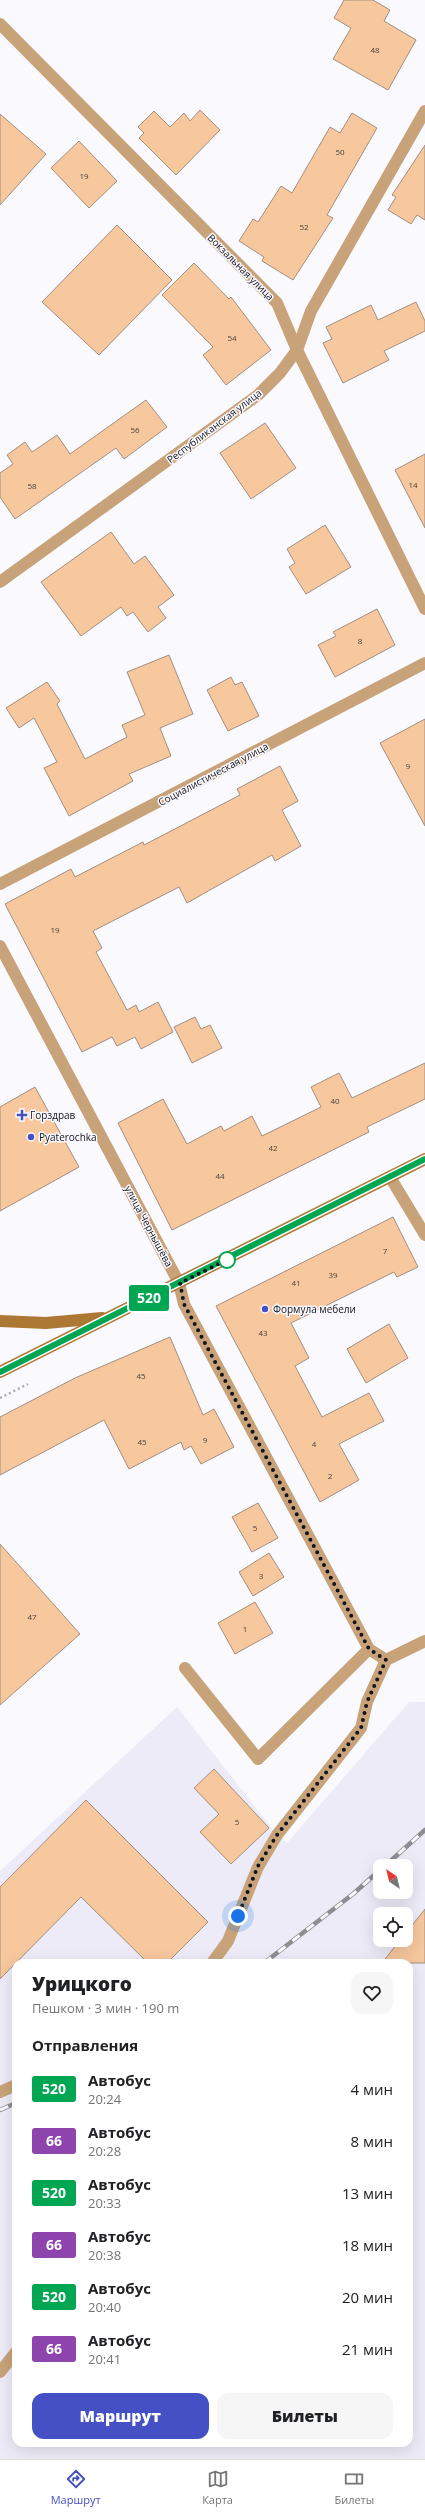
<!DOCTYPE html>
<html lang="ru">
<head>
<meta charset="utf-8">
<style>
	:root { --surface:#fff; --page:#f6f6f6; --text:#202124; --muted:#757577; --line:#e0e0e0; --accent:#4550c5 }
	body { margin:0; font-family:"Open Sans",sans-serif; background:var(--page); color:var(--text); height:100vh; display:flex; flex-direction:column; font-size:15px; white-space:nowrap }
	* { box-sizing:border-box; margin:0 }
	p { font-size:13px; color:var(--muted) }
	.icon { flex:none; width:22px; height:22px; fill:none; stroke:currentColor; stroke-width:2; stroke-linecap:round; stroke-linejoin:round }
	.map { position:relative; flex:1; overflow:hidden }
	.drawer { position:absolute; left:12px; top:1959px; width:401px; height:488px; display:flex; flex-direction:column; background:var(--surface); border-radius:12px; box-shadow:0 4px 16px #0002 }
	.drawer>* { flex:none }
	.badge { padding:0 8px; border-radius:3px; font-size:14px; line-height:26px }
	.needle { width:26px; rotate:325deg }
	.buttons { position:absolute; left:373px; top:1859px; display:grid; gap:8px }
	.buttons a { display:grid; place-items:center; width:40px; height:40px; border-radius:8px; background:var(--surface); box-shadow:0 4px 16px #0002; font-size:20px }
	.you { position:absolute; width:20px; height:20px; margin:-10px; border:3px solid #fff; border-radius:50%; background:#1a73e8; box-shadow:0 0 0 6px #1a73e833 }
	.map>.badge { position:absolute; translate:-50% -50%; box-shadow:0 0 0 2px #fff }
	h2 { padding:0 20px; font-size:15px; line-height:36px }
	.round { display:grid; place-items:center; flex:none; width:42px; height:42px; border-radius:12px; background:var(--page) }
	.summary { display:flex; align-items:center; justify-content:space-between; height:68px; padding:0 20px }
	h1 { font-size:19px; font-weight:800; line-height:30px }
	.button { display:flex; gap:8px; margin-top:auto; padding:8px 20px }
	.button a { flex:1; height:46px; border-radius:12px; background:var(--accent); color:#fff; font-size:16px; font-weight:800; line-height:46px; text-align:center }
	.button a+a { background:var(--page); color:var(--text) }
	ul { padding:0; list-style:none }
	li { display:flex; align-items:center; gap:12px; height:52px; padding:0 20px }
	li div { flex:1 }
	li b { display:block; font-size:15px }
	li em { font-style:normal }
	li .badge { min-width:44px; font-weight:700; text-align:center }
	.tab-bar { display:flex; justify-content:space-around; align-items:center; height:56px; border-top:1px solid var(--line); background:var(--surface); font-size:11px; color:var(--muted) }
	.tab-bar a { display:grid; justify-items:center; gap:2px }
	.tab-bar .active { color:var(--accent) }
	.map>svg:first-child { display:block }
	.built { fill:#ecebf7; fill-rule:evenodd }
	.building { fill:#f7c79e; stroke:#a28f80 }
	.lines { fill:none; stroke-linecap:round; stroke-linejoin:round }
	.path { stroke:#ababb1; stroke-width:2.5; stroke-dasharray:2 3; stroke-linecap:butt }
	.lane { stroke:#c8a37a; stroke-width:12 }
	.street { stroke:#c8a37a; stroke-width:12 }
	.secondary { stroke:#ad7734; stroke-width:12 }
	.rail-casing { stroke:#8d8d93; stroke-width:4.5 }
	.rail { stroke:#f9f9fe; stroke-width:3; stroke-dasharray:9; stroke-linecap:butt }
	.line-casing { stroke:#fff; stroke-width:9 }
	.line { stroke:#00a651; stroke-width:6 }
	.walk { stroke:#14131b; stroke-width:4; stroke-dasharray:0 7.2 }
	.poi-dot { fill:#4550c5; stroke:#f9f9fe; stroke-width:1.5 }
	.stop-dot { fill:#fff; stroke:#00a651; stroke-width:2 }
	.labels { text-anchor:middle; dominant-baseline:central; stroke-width:3; stroke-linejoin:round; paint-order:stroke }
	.number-label { font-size:8px; fill:#4d403c }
	.street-label { font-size:10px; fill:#14131b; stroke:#f9f9fe }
	.poi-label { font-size:10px; fill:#14131b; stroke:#f9f9fe; text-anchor:start }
</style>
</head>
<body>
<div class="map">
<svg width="425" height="2459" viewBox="0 0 425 2459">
	<rect width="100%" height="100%" fill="#f9f9fe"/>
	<!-- built -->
	<path class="built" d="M 409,1702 L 425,1702 L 425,2459 L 0,2459 L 0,1871 L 177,1707 L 277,1835 L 287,1843 ZM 380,1866 L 406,1866 L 406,1892 L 380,1892 ZM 380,1914 L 406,1914 L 406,1940 L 380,1940 ZM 16,1963 L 409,1963 L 409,2443 L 16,2443 Z"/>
	<!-- building -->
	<g class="building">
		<path d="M 344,0 L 373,0 L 390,10 L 384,21 L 416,40 L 388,90 L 333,59 L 351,28 L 334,18 Z"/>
		<path d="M 200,110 L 220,130 L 176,175 L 139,138 L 144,133 L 138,127 L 154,111 L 170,127 L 184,113 L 190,121 Z"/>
		<path d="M 352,113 L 377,128 L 327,215 L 333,218 L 293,280 L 262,261 L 264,257 L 239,241 L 253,219 L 258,222 L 281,186 L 292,193 L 330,127 L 340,133 Z"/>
		<path d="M 0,114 L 46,154 L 0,205 Z"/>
		<path d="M 79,141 L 117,181 L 89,208 L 51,168 Z"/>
		<path d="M 425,145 L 425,220 L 417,215 L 411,224 L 388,210 L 396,197 L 392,195 Z"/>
		<path d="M 117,225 L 172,280 L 99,355 L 42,302 Z"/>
		<path d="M 194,263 L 229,299 L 231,297 L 271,350 L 226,385 L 203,355 L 213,347 L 162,295 Z"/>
		<path d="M 416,302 L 425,321 L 425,331 L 384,351 L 389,360 L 343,383 L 323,343 L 332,339 L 326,327 L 371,305 L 378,320 Z"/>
		<path d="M 146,400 L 167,427 L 124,459 L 116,448 L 15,519 L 0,497 L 0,473 L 13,464 L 7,455 L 25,442 L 32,452 L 57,435 L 70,454 Z"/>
		<path d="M 265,423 L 296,468 L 251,499 L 220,453 Z"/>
		<path d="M 425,454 L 425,528 L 395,470 Z"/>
		<path d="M 325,525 L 351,567 L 306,594 L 289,567 L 295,563 L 287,549 Z"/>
		<path d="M 111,532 L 134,564 L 145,556 L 174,595 L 158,607 L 166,618 L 148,632 L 133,612 L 127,616 L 121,607 L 81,636 L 41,582 Z"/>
		<path d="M 377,609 L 395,645 L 335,677 L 318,645 L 336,636 L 333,632 Z"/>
		<path d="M 169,655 L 193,714 L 160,728 L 171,756 L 129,774 L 133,781 L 69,816 L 44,768 L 57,762 L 34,718 L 19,728 L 6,708 L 47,682 L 60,701 L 57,704 L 85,759 L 127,737 L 122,725 L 145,715 L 127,672 Z"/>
		<path d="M 231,677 L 235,685 L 242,682 L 259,716 L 228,731 L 207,690 Z"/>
		<path d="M 425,719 L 425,826 L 380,743 Z"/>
		<path d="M 280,766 L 298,801 L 282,810 L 301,846 L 275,861 L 272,855 L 187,903 L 179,887 L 93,931 L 102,948 L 96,952 L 127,1010 L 136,1005 L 139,1012 L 158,1002 L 173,1032 L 141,1049 L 135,1037 L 117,1046 L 112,1037 L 82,1052 L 5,904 L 71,869 L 75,877 L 143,842 L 144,845 L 240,795 L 237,789 Z"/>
		<path d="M 195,1017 L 201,1029 L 210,1025 L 222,1048 L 192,1063 L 174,1027 Z"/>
		<path d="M 425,1063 L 425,1099 L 367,1127 L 369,1132 L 172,1230 L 118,1123 L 163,1099 L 187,1144 L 221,1126 L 224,1131 L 252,1116 L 262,1136 L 321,1107 L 311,1087 L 339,1073 L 352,1098 Z"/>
		<path d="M 35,1087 L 79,1167 L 0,1211 L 0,1107 Z"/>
		<path d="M 393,1217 L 418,1267 L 397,1277 L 394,1272 L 291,1323 L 309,1358 L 295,1366 L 322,1417 L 369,1393 L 384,1421 L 339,1444 L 359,1480 L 320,1502 L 216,1306 Z"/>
		<path d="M 389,1324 L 408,1358 L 366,1383 L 347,1349 Z"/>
		<path d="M 170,1337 L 203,1415 L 214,1409 L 234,1447 L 201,1464 L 191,1446 L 184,1450 L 181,1442 L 129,1469 L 104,1420 L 0,1475 L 0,1417 L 75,1378 Z"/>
		<path d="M 258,1503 L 278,1538 L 252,1552 L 232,1517 Z"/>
		<path d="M 0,1544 L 80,1634 L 0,1705 Z"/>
		<path d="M 269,1553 L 284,1577 L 253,1596 L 239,1572 Z"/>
		<path d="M 255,1602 L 273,1633 L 235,1654 L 218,1623 Z"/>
		<path d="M 214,1769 L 269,1828 L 231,1864 L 200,1832 L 219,1814 L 194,1788 Z"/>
		<path d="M 86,1800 L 208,1922 L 167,1963 L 148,1963 L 81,1897 L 0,1979 L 0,1887 Z"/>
		<path d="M 425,1909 L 425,1963 L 382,1963 L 400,1940 L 406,1940 L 406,1933 Z"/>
	</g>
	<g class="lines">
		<!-- path -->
		<path class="path" d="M 0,1398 L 28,1384"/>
		<!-- lane -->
		<g class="lane">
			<path d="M 185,1668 L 258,1759 L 369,1649"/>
			<path d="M 212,1963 L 228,1941 L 258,1867 L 277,1835 L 361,1728 L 367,1702 L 386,1660"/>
			<path d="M 0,2092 L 16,2085"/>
			<path d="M 0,2372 L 16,2352"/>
		</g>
		<!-- street -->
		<g class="street">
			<path d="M 0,24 L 277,303 L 297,350 L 425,609"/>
			<path d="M 0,582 L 258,395 L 280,373 L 297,350 L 311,311 L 425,111"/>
			<path d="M 0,884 L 425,663"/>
			<path d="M 0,946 L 179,1283 L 184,1304 L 369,1649 L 386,1660 L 425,1641"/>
			<path d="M 390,1177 L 425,1235"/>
		</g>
		<!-- secondary -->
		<g class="secondary">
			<path d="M 0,1321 L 46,1323 L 102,1318"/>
			<path d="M 0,1372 L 425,1159"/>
		</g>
		<!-- rail casing -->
		<g class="rail-casing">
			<g id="rail">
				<path d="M 385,1866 L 425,1830"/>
				<path d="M 264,1963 L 353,1894 L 380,1870"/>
				<path d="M 0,2110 L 16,2103"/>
			</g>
		</g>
		<!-- rail -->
		<use href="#rail" class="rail"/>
	</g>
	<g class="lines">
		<!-- line casing -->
		<g class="line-casing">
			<path id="line" d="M 0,1372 L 425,1159"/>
		</g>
		<!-- line -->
		<use href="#line" class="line"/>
		<!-- walk -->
		<path class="walk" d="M 227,1260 L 229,1259 L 180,1283 L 184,1304 L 369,1649 L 386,1660 L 367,1702 L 361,1728 L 277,1835 L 258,1866 L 238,1916"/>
	</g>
	<!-- markers -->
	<g class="poi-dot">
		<path d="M20 1109h4v4h4v4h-4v4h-4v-4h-4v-4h4z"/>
		<circle cx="31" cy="1137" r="4"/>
		<circle cx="265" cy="1309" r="4"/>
	</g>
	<circle class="stop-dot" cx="227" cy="1260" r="8"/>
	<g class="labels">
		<!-- number labels -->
		<g class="number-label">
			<text x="375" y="49">48</text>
			<text x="340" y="151">50</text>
			<text x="84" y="175">19</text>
			<text x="304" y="226">52</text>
			<text x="232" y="337">54</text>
			<text x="135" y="429">56</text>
			<text x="413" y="484">14</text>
			<text x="32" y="485">58</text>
			<text x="360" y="640">8</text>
			<text x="408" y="765">9</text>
			<text x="55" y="929">19</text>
			<text x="335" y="1100">40</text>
			<text x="273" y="1147">42</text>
			<text x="220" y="1175">44</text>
			<text x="385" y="1250">7</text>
			<text x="333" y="1274">39</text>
			<text x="296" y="1282">41</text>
			<text x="263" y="1332">43</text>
			<text x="141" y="1375">45</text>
			<text x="205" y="1439">9</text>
			<text x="142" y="1441">45</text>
			<text x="314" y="1443">4</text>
			<text x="330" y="1475">2</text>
			<text x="255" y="1527">5</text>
			<text x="261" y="1575">3</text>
			<text x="32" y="1616">47</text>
			<text x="245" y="1628">1</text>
			<text x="237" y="1821">5</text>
		</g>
		<!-- street labels -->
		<g class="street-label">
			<text transform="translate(241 267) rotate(45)">Вокзальная улица</text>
			<text transform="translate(214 426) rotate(-37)">Республиканская улица</text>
			<text transform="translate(213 774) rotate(-28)">Социалистическая улица</text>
			<text transform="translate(149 1226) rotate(62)">улица Чернышёва</text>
		</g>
		<!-- poi labels -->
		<g class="poi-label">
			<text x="30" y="1115">Горздрав</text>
			<text x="39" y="1137">Pyaterochka</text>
			<text x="273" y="1309">Формула мебели</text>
		</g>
	</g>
</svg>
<div class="buttons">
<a><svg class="needle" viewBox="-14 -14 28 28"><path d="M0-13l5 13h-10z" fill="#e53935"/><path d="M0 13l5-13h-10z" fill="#757577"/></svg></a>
<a><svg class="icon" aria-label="locate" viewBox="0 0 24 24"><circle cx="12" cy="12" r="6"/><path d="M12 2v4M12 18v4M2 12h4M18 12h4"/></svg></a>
</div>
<div class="you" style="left:238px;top:1916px"></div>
<b class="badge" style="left:149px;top:1298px;background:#00a651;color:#fff">520</b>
<section class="drawer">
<div class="summary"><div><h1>Урицкого</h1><p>Пешком · 3 мин · 190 m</p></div><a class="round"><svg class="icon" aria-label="heart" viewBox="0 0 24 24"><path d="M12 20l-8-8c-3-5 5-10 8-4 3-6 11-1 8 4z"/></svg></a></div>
<h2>Отправления</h2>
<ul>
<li><span class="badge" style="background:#00a651;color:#fff">520</span><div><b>Автобус</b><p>20:24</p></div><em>4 мин</em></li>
<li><span class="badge" style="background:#8e44ad;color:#fff">66</span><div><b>Автобус</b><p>20:28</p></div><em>8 мин</em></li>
<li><span class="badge" style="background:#00a651;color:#fff">520</span><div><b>Автобус</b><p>20:33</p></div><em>13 мин</em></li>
<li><span class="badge" style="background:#8e44ad;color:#fff">66</span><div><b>Автобус</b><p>20:38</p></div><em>18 мин</em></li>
<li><span class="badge" style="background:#00a651;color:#fff">520</span><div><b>Автобус</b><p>20:40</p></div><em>20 мин</em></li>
<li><span class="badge" style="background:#8e44ad;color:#fff">66</span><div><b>Автобус</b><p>20:41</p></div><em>21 мин</em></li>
</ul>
<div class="button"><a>Маршрут</a><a>Билеты</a></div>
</section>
</div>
<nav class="tab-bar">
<a class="active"><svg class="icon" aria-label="directions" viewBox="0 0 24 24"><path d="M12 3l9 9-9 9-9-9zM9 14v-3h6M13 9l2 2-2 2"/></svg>Маршрут</a>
<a><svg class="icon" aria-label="map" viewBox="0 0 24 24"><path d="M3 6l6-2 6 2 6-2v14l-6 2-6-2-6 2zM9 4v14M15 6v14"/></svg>Карта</a>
<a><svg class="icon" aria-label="tickets" viewBox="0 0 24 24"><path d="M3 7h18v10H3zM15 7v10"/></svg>Билеты</a>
</nav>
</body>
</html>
